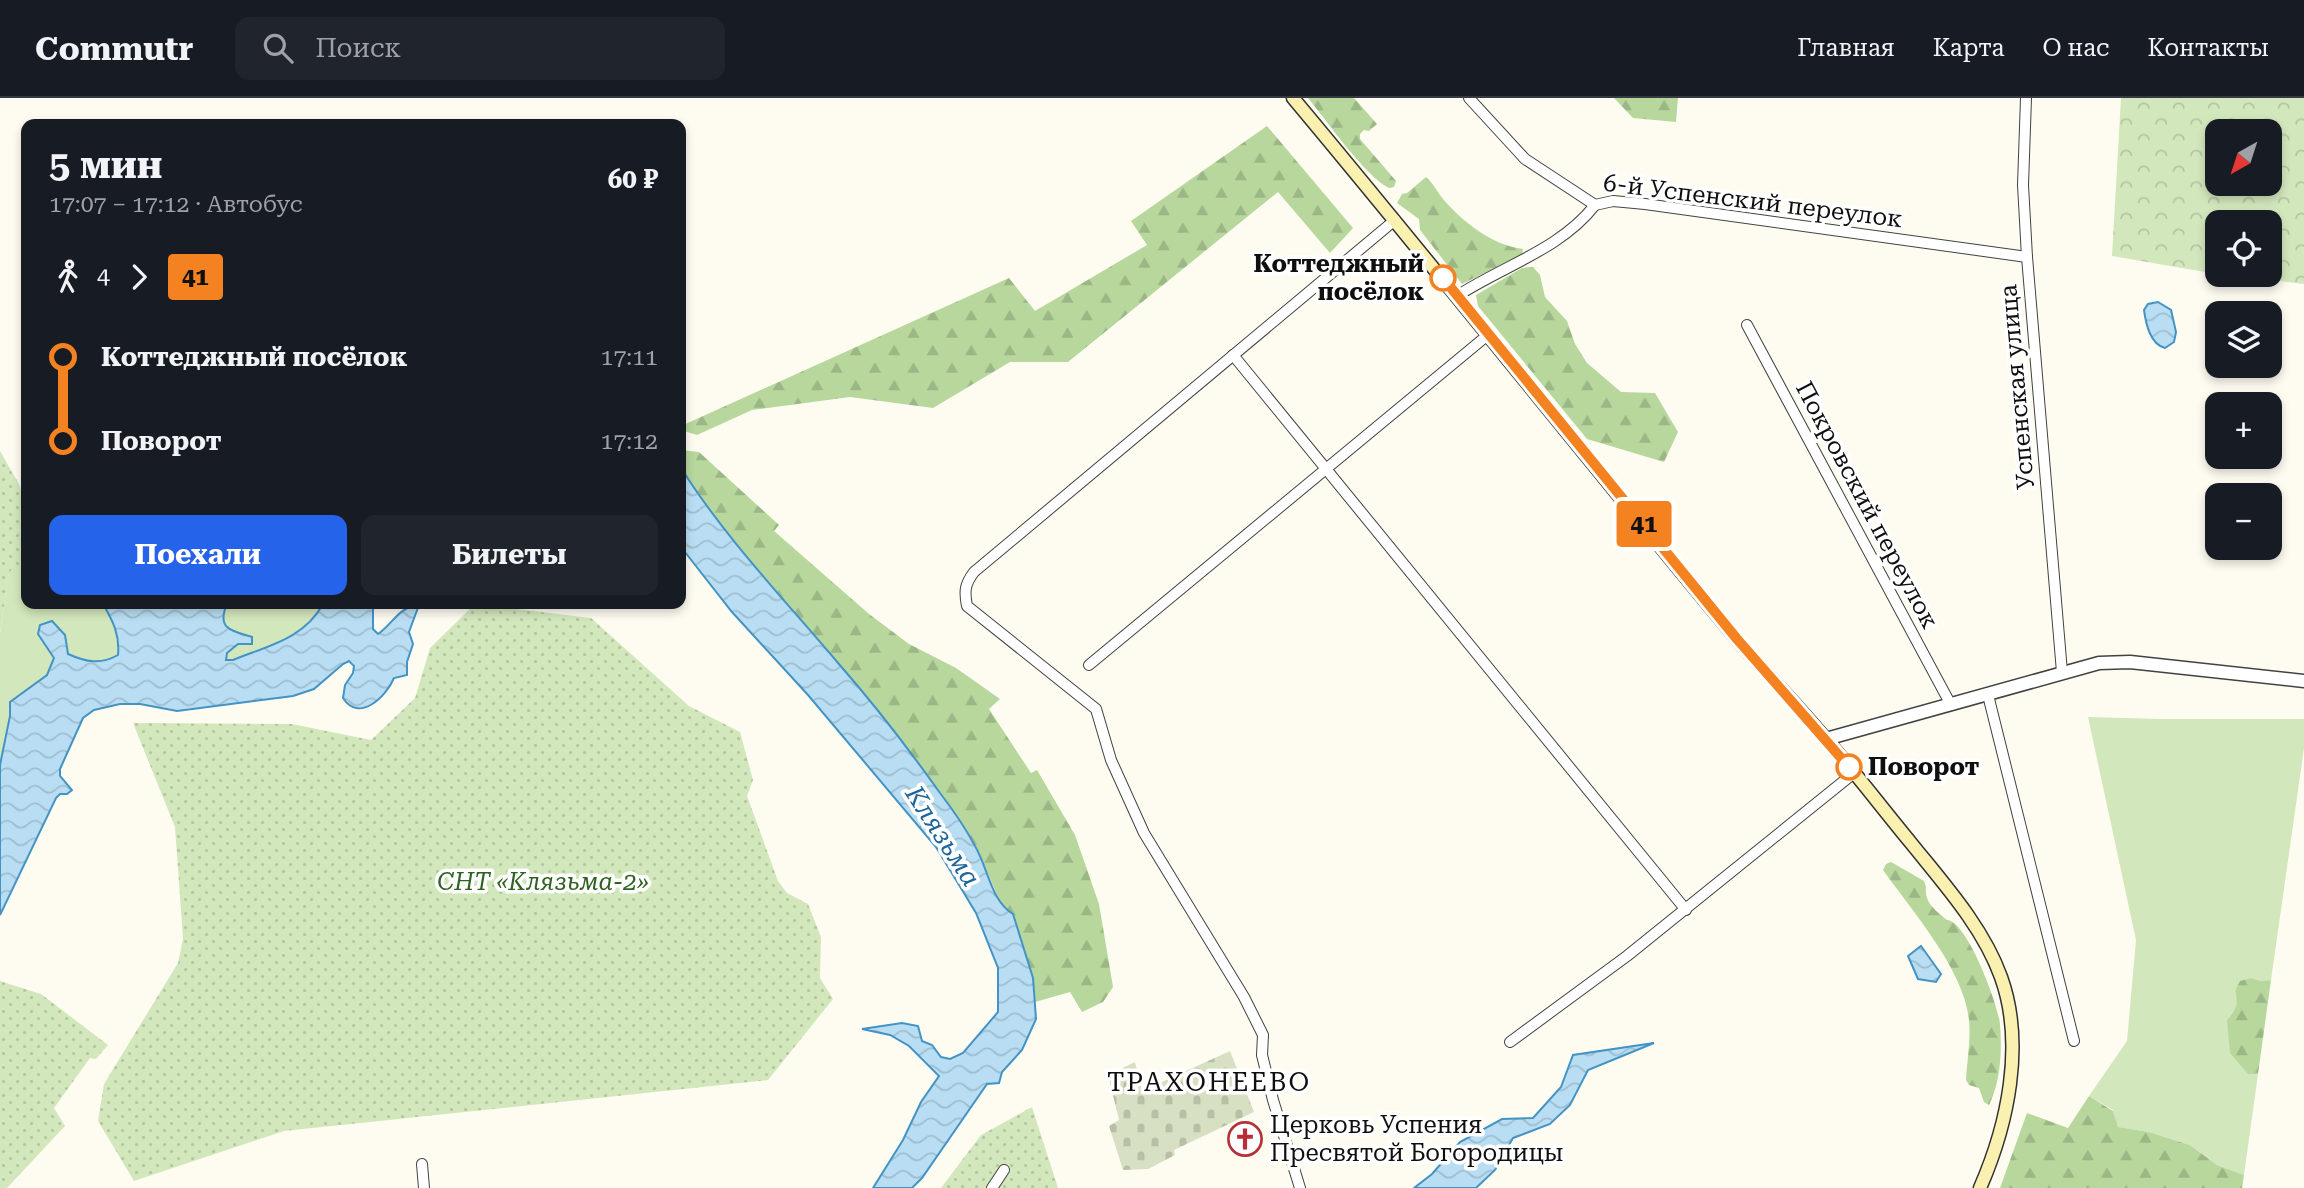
<!DOCTYPE html>
<html lang="ru">
<head>
<meta charset="utf-8">
<style>
	:root { --surface:#171b24; --page:#20242c; --text:#f1f3f6; --muted:#9ea1a6; --line:#363941; --accent:#2563eb }
	body { margin:0; font-family:"Roboto Serif",serif; background:var(--page); color:var(--text); height:100vh; display:flex; flex-direction:column; font-size:26px; white-space:nowrap }
	* { box-sizing:border-box; margin:0 }
	p { font-size:23px; color:var(--muted) }
	.icon { flex:none; width:38px; height:38px; fill:none; stroke:currentColor; stroke-width:2; stroke-linecap:round; stroke-linejoin:round }
	.map { position:relative; flex:1; overflow:hidden }
	.side { position:absolute; left:21px; top:21px; width:665px; height:490px; display:flex; flex-direction:column; background:var(--surface); border-radius:14px; box-shadow:0 4px 10px #0003 }
	.side>* { flex:none }
	.badge { padding:0 14px; border-radius:5px; font-size:24px; line-height:46px }
	.needle { width:46px; rotate:219deg }
	.controls { position:absolute; left:2205px; top:21px; display:grid; gap:14px }
	.controls a { display:grid; place-items:center; width:77px; height:77px; border-radius:14px; background:var(--surface); box-shadow:0 4px 10px #0003; font-size:35px }
	.map>.badge { position:absolute; translate:-50% -50%; box-shadow:0 0 0 4px #fff }
	.legs { display:flex; align-items:center; gap:10px; height:77px; padding:0 28px; font-size:23px }
	.legs p { margin-inline-start:auto }
	.headline { display:flex; align-items:center; justify-content:space-between; height:119px; padding:0 28px }
	h1 { font-size:38px; font-weight:700; line-height:52px }
	.button { display:flex; gap:14px; margin-top:auto; padding:14px 28px }
	.button a { flex:1; height:80px; border-radius:14px; background:var(--accent); color:#fff; font-size:28px; font-weight:700; line-height:80px; text-align:center }
	.button a+a { background:var(--page); color:var(--text) }
	ul { padding:0 28px; list-style:none }
	li { display:flex; align-items:center; gap:24px; height:84px; font-size:26px }
	li i { display:grid; place-items:center; width:10px; height:100%; margin:0 9px; background:currentColor }
	li i::after { content:''; width:18px; height:18px; margin:-9px; border:5px solid; border-radius:50%; background:var(--surface) }
	li p { margin-inline-start:auto }
	li:first-child i { background:linear-gradient(#0000 50%,currentColor 0) }
	li:last-child i { background:linear-gradient(currentColor 50%,#0000 0) }
	header { display:flex; align-items:center; gap:42px; box-sizing:border-box; height:98px; padding:0 35px; background:var(--surface); border-bottom:2px solid var(--line) }
	header strong { font-size:33px }
	nav { display:flex; gap:38px; margin-inline-start:auto; font-size:24px }
	.search { width:490px; height:63px; background:var(--page); display:flex; align-items:center; gap:18px; box-sizing:border-box; padding:0 24px; border-radius:14px; color:var(--muted); font-size:26px }
	.map>svg:first-child { display:block }
	.grass { fill:#d3e7bc }
	.forest { fill:url(#forest-firs) }
	.cemetery { fill:url(#cemetery-stones) }
	.park { fill:url(#park-crowns); fill-rule:evenodd }
	.garden { fill:url(#garden-dots) }
	.water { fill:url(#water-waves); stroke:#4493c5; stroke-width:2 }
	.lines { fill:none; stroke-linecap:round; stroke-linejoin:round }
	.minor-casing { stroke:#424242; stroke-width:12 }
	.tertiary-casing { stroke:#424242; stroke-width:15 }
	.secondary-casing { stroke:#313131; stroke-width:15 }
	.minor { stroke:#fff; stroke-width:10 }
	.tertiary { stroke:#fff; stroke-width:12 }
	.secondary { stroke:#faf1b1; stroke-width:12 }
	.line-1-casing { stroke:#fff; stroke-width:16 }
	.line-1 { stroke:#f58220; stroke-width:10 }
	.stop-1-dot { fill:#fff; stroke:#f58220; stroke-width:3.5 }
	.labels { text-anchor:middle; dominant-baseline:central; stroke-width:7; stroke-linejoin:round; paint-order:stroke }
	.street-label { font-size:24px; fill:#0f0f0f; stroke:#fff }
	.stop-label { font-size:24px; font-weight:bold; fill:#0f0f0f; stroke:#fff; text-anchor:end }
	.park-label { font-size:24px; font-style:italic; fill:#306322; stroke:#fff }
	.poi-label { font-size:24px; fill:#0f0f0f; stroke:#fff; text-anchor:start }
	.water-label { font-size:26px; font-style:italic; fill:#1f659a; stroke:#fff }
	.neighbourhood-label { font-size:26px; letter-spacing:2px; fill:#0f0f0f; stroke:#fff }
</style>
</head>
<body>
<header>
<strong>Commutr</strong>
<div class="search"><svg class="icon" aria-label="search" viewBox="0 0 24 24"><circle cx="10" cy="10" r="6"/><path d="M15 15l6 6"/></svg>Поиск</div>
<nav><a>Главная</a><a>Карта</a><a>О нас</a><a>Контакты</a></nav>
</header>
<div class="map">
<svg width="2304" height="1090" viewBox="0 0 2304 1090">
	<defs>
		<pattern id="forest-firs" width="22" height="20" patternUnits="userSpaceOnUse" patternTransform="scale(1.75)"><rect width="22" height="20" fill="#b7d79d"/><path d="M5 1l3.5 6h-7zM16 11l3.5 6h-7z" fill="#9cb786"/></pattern>
		<pattern id="cemetery-stones" width="16" height="16" patternUnits="userSpaceOnUse" patternTransform="scale(1.75)"><rect width="16" height="16" fill="#d7e0c3"/><path d="M2 7V4a2 2 0 0 1 4 0v3zM10 15v-3a2 2 0 0 1 4 0v3z" fill="#b7bfa6"/></pattern>
		<pattern id="park-crowns" width="20" height="18" patternUnits="userSpaceOnUse" patternTransform="scale(1.75)"><rect width="20" height="18" fill="#d3e7bc"/><path d="M2 6a3 3 0 1 1 6 0M12 15a3 3 0 1 1 6 0" fill="none" stroke="#b4c5a0"/></pattern>
		<pattern id="garden-dots" width="8" height="8" patternUnits="userSpaceOnUse" patternTransform="scale(1.75)"><rect width="8" height="8" fill="#d3e7bc"/><path d="M2 2h.1M6 6h.1" fill="none" stroke="#b4c5a0" stroke-width="1.8" stroke-linecap="round"/></pattern>
		<pattern id="water-waves" width="16" height="10" patternUnits="userSpaceOnUse" patternTransform="scale(1.75)"><rect width="16" height="10" fill="#b9def3"/><path d="M0 5q4-4 8 0t8 0" fill="none" stroke="#9ebdcf"/></pattern>
	</defs>
	<rect width="100%" height="100%" fill="#fefcf1"/>
	<!-- grass -->
	<g class="grass">
		<path d="M 26,462 L 26,506 L 103,506 C 113,523 120,537 118,557 C 100,567 86,564 67,556 L 65,537 L 38,537 L 54,559 L 47,577 L 10,604 L 10,618 L 0,667 L 0,535 L 9,473 Z"/>
		<path d="M 227,506 L 323,506 C 304,541 267,548 232,562 L 225,562 L 226,555 L 238,546 L 232,533 L 223,522 L 223,516 Z"/>
		<path d="M 2088,619 L 2162,621 L 2304,621 L 2304,650 L 2271,882 L 2261,883 L 2251,880 L 2235,893 L 2238,903 L 2235,913 L 2248,976 L 2258,976 L 2244,1077 L 2217,1067 L 2190,1047 L 2149,1034 L 2117,1029 L 2113,1012 L 2089,998 L 2127,943 L 2136,842 Z"/>
	</g>
	<!-- forest -->
	<g class="forest">
		<path d="M 1308,0 L 1354,0 L 1377,26 L 1369,33 L 1364,32 L 1360,36 L 1360,41 L 1396,83 L 1394,89 L 1389,90 C 1365,78 1327,23 1308,0 Z"/>
		<path d="M 1614,0 L 1678,0 L 1676,24 L 1633,20 Z"/>
		<path d="M 1267,28 L 1353,130 L 1330,155 L 1278,94 L 1068,264 L 1010,264 L 933,310 L 850,299 L 752,312 L 697,337 L 681,332 L 681,328 L 1009,180 L 1035,213 L 1147,147 L 1131,123 Z"/>
		<path d="M 1426,79 C 1434,86 1437,94 1443,101 C 1464,125 1492,147 1523,151 L 1522,157 L 1462,186 L 1420,132 L 1419,121 L 1397,105 L 1402,96 L 1407,95 Z"/>
		<path d="M 1533,169 L 1540,177 L 1545,199 L 1567,223 L 1575,246 L 1587,265 L 1621,294 L 1655,295 L 1678,334 L 1664,364 L 1587,341 L 1478,208 L 1476,197 L 1522,170 Z"/>
		<path d="M 681,352 L 699,354 L 779,427 L 774,433 L 869,516 L 909,546 L 956,570 L 1000,601 L 989,611 L 1031,675 L 1037,672 L 1075,737 L 1099,806 L 1113,889 L 1103,904 L 1082,914 L 1070,894 L 1035,904 L 1033,880 L 977,750 L 957,718 L 902,643 L 838,564 L 776,495 L 706,410 L 681,370 Z"/>
		<path d="M 1891,764 L 1924,783 C 1927,789 1925,793 1927,800 C 1930,809 1940,816 1947,822 C 1967,823 1998,906 2000,926 C 2002,952 2001,983 1989,1007 L 1984,1004 L 1979,990 L 1969,987 L 1966,982 C 1967,963 1971,941 1969,922 C 1964,872 1913,814 1883,772 L 1886,766 Z"/>
		<path d="M 2251,880 L 2261,883 L 2271,882 L 2258,976 L 2248,976 L 2230,955 L 2227,922 C 2236,912 2239,906 2235,893 L 2240,883 Z"/>
		<path d="M 2089,998 L 2113,1013 L 2118,1029 L 2149,1034 L 2190,1047 L 2217,1067 L 2244,1077 L 2242,1090 L 2000,1090 L 2027,1015 L 2068,1030 Z"/>
	</g>
	<!-- cemetery -->
	<path class="cemetery" d="M 1230,953 L 1254,1014 L 1174,1052 L 1175,1057 L 1148,1071 L 1123,1072 L 1109,1028 L 1119,1022 L 1108,977 L 1135,964 L 1142,993 Z"/>
	<!-- park -->
	<path class="park" d="M 2121,0 L 2304,0 L 2304,186 L 2230,177 L 2270,177 L 2270,124 L 2217,124 L 2217,176 L 2112,158 ZM 2217,33 L 2270,33 L 2270,86 L 2217,86 Z"/>
	<!-- garden -->
	<g class="garden">
		<path d="M 0,353 L 19,386 L 26,408 L 26,462 L 9,474 L 0,535 Z"/>
		<path d="M 475,506 L 591,520 L 689,608 L 740,634 L 753,682 L 747,698 L 778,783 L 787,795 L 808,806 L 821,839 L 820,880 L 833,901 L 768,982 L 284,1033 L 134,1083 L 98,1023 L 104,986 L 178,865 L 183,841 L 175,729 L 133,625 L 292,626 L 371,642 L 415,600 L 430,550 Z"/>
		<path d="M 0,883 L 41,896 L 108,947 L 96,961 L 90,960 L 54,1010 L 65,1028 L 7,1090 L 0,1090 Z"/>
		<path d="M 1032,1009 L 1058,1090 L 941,1090 L 981,1037 Z"/>
	</g>
	<!-- water -->
	<g class="water">
		<path d="M 2158,204 L 2171,212 L 2176,234 L 2174,244 L 2165,250 C 2150,246 2146,226 2144,212 L 2148,206 Z"/>
		<path d="M 681,370 C 726,441 784,501 838,565 C 874,606 908,650 940,695 C 953,712 965,729 975,748 C 988,770 991,803 1013,816 L 1033,880 L 1036,921 L 1022,952 L 1002,974 L 999,985 L 987,986 L 922,1080 L 912,1090 L 873,1090 L 903,1042 L 921,1004 L 939,978 L 909,948 L 890,937 L 862,931 L 902,925 L 918,928 L 922,943 L 932,947 L 941,959 L 950,961 L 963,955 L 998,914 L 998,870 L 976,815 L 936,749 L 808,597 L 732,514 L 681,449 Z"/>
		<path d="M 103,506 L 227,506 C 216,531 232,533 252,539 L 252,546 L 238,546 L 227,555 L 226,562 L 233,562 C 267,548 304,541 323,506 L 373,506 L 373,531 L 378,536 C 393,526 398,509 419,507 L 409,534 L 413,546 L 407,564 L 407,577 L 394,580 C 386,599 359,625 343,600 L 345,587 L 353,575 L 354,568 L 349,563 L 343,566 L 314,591 L 293,598 L 177,613 L 140,606 L 120,606 L 94,612 L 83,620 L 60,671 L 60,678 L 72,692 L 67,696 L 60,696 L 56,700 L 0,817 L 0,667 L 10,618 L 10,604 L 47,577 L 54,560 L 38,536 L 40,527 L 52,523 L 65,537 L 68,556 C 86,564 100,567 118,557 C 120,537 113,523 103,506 Z"/>
		<path d="M 1921,848 L 1941,876 L 1936,884 L 1918,881 L 1908,858 Z"/>
		<path d="M 1654,945 L 1588,972 L 1570,1007 L 1550,1026 L 1513,1040 L 1495,1072 L 1476,1090 L 1414,1090 L 1432,1076 L 1460,1044 L 1502,1021 L 1533,1020 L 1561,989 L 1573,957 Z"/>
	</g>
	<g class="lines">
		<!-- minor casing -->
		<g class="minor-casing">
			<g id="minor">
				<path d="M 1469,0 L 1525,61 L 1595,107 L 1613,103 L 1645,106 L 2027,159"/>
				<path d="M 2026,0 L 2023,87 L 2027,159 L 2062,574"/>
				<path d="M 1457,198 C 1503,168 1561,151 1595,107"/>
				<path d="M 1747,227 L 1951,607"/>
				<path d="M 1233,257 L 1686,812"/>
				<path d="M 1089,567 L 1489,236"/>
				<path d="M 1988,597 L 2074,943"/>
				<path d="M 1510,944 L 1627,858 L 1854,675"/>
				<path d="M 422,1066 L 424,1090"/>
				<path d="M 992,1090 L 1004,1072"/>
				<path d="M 1300,1090 L 1273,1002 L 1262,957 L 1263,937 L 1244,899 L 1144,735 L 1111,662 L 1096,611 L 967,508 C 964,493 965,486 974,474 L 1395,122"/>
			</g>
		</g>
		<!-- tertiary casing -->
		<g class="tertiary-casing">
			<path id="tertiary" d="M 1826,641 L 2099,565 L 2130,564 L 2304,583"/>
		</g>
		<!-- secondary casing -->
		<g class="secondary-casing">
			<path id="secondary" d="M 1293,0 C 1442,178 1586,360 1735,539 C 1764,573 1796,606 1825,640 C 1855,674 1882,710 1911,745 C 1944,786 1983,829 2001,879 C 2025,946 2008,1026 1980,1090"/>
		</g>
		<!-- minor -->
		<use href="#minor" class="minor"/>
		<!-- tertiary -->
		<use href="#tertiary" class="tertiary"/>
		<!-- secondary -->
		<use href="#secondary" class="secondary"/>
	</g>
	<g class="lines">
		<!-- line-1 casing -->
		<g class="line-1-casing">
			<path id="line-1" d="M 1443,180 L 1737,541 L 1849,669"/>
		</g>
		<!-- line-1 -->
		<use href="#line-1" class="line-1"/>
	</g>
	<!-- icons -->
	<defs>
		<g id="church-ring" transform="scale(1.75)"><circle r="9.5" fill="#fff" stroke="#b72e36" stroke-width="1.5"/><path d="M-1.2-6h2.4v3.5h3.3v2.4h-3.3V6h-2.4V-.1h-3.3v-2.4h3.3Z" fill="#b72e36"/></g>
	</defs>
	<g fill-rule="evenodd">
		<use href="#church-ring" x="1245" y="1041"/>
	</g>
	<!-- markers -->
	<g class="stop-1-dot">
		<circle cx="1443" cy="180" r="12"/>
		<circle cx="1849" cy="669" r="12"/>
	</g>
	<g class="labels">
		<!-- street labels -->
		<g class="street-label">
			<text transform="translate(1753 103) rotate(7)">6-й Успенский переулок</text>
			<text transform="translate(2017 289) rotate(-95)">Успенская улица</text>
			<text transform="translate(1867 407) rotate(62)">Покровский переулок</text>
		</g>
		<!-- stop labels -->
		<g class="stop-label">
			<text x="1424" y="166">Коттеджный<tspan x="1424" dy="28">посёлок</tspan></text>
			<text x="1868" y="669" text-anchor="start">Поворот</text>
		</g>
		<!-- park labels -->
		<g class="park-label">
			<text x="543" y="784">СНТ «Клязьма-2»</text>
		</g>
		<!-- poi labels -->
		<g class="poi-label">
			<text x="1270" y="1027">Церковь Успения<tspan x="1270" dy="28">Пресвятой Богородицы</tspan></text>
		</g>
		<!-- water labels -->
		<g class="water-label">
			<text transform="translate(943 738) rotate(57)">Клязьма</text>
		</g>
		<!-- neighbourhood labels -->
		<g class="neighbourhood-label">
			<text x="1209" y="984">ТРАХОНЕЕВО</text>
		</g>
	</g>
</svg>
<div class="controls">
<a><svg class="needle" viewBox="-14 -14 28 28"><path d="M0-13l5 13h-10z" fill="#e53935"/><path d="M0 13l5-13h-10z" fill="#9ea1a6"/></svg></a>
<a><svg class="icon" aria-label="locate" viewBox="0 0 24 24"><circle cx="12" cy="12" r="6"/><path d="M12 2v4M12 18v4M2 12h4M18 12h4"/></svg></a>
<a><svg class="icon" aria-label="layers" viewBox="0 0 24 24"><path d="M12 4l9 5-9 5-9-5zM3 14l9 5 9-5"/></svg></a>
<a>+</a>
<a>−</a>
</div>
<b class="badge" style="left:1644px;top:426px;background:#f58220;color:#111">41</b>
<section class="side">
<div class="headline"><div><h1>5 мин</h1><p>17:07 – 17:12 · Автобус</p></div><b>60 ₽</b></div>
<div class="legs"><svg class="icon" aria-label="walk" viewBox="0 0 24 24"><circle cx="13" cy="4" r="2"/><path d="M13 8l-2 6 4 7M11 14l-3 7M7 12l3-4h3l4 4"/></svg>4<svg class="icon" aria-label="forward" viewBox="0 0 24 24"><path d="M9 5l7 7-7 7"/></svg><b class="badge" style="background:#f58220;color:#111">41</b></div>
<ul>
<li><i style="color:#f58220"></i><b>Коттеджный посёлок</b><p>17:11</p></li>
<li><i style="color:#f58220"></i><b>Поворот</b><p>17:12</p></li>
</ul>
<div class="button"><a>Поехали</a><a>Билеты</a></div>
</section>
</div>
</body>
</html>
